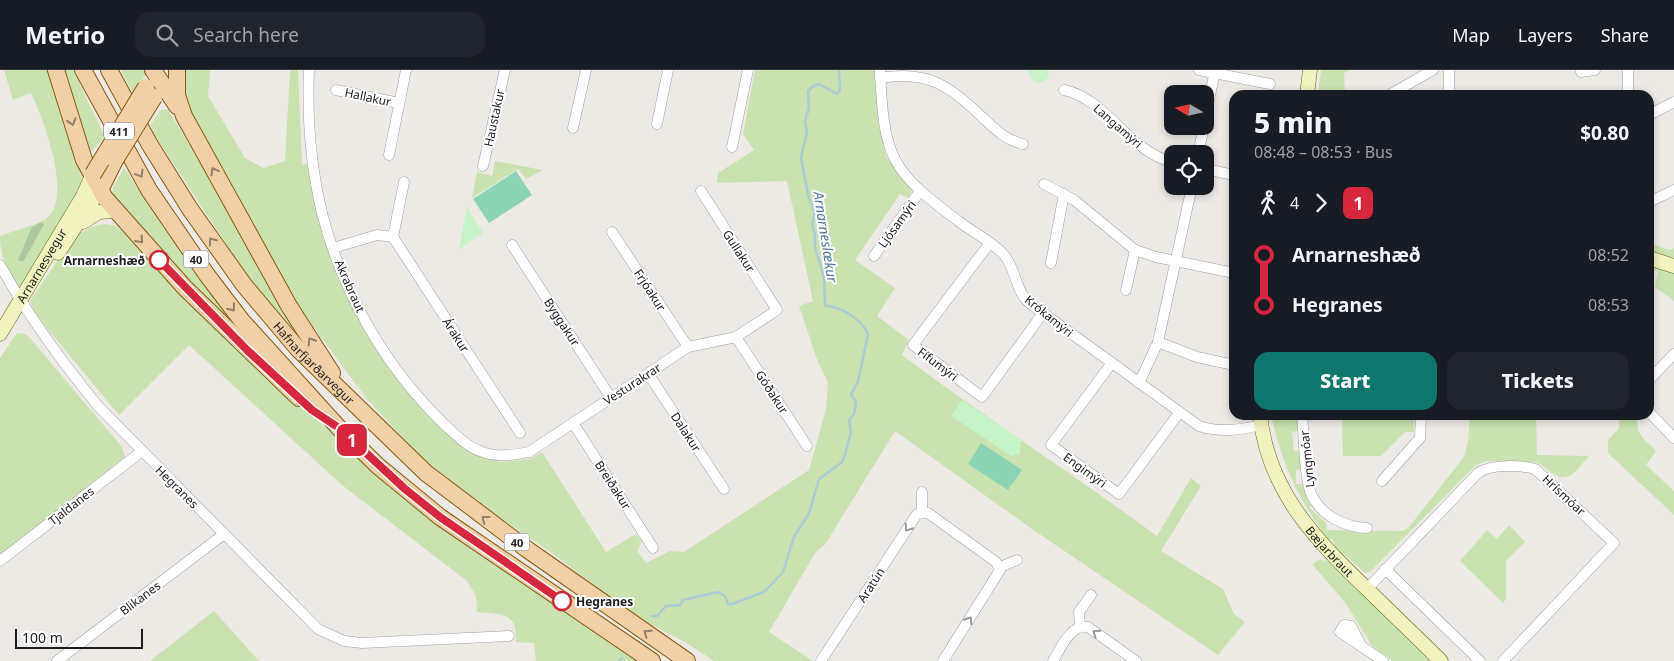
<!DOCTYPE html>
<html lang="en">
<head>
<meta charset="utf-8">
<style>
	:root { --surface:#171b24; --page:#20242c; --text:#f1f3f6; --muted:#9ea1a6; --line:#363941; --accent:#0f766e }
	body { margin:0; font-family:"Noto Sans",sans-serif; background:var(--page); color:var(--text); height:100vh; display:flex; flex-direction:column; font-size:19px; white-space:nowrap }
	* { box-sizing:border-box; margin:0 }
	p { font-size:16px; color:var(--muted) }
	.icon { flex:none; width:28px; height:28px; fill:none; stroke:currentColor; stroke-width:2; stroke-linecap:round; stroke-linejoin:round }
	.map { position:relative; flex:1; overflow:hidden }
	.drawer { position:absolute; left:1229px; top:20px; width:425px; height:330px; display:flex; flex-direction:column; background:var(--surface); border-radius:15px; box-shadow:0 2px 8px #0003 }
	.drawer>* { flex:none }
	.badge { padding:0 10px; border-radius:8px; font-size:18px; line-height:32px }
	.needle { width:32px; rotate:279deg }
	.tools { position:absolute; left:1164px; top:15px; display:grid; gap:10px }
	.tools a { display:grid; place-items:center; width:50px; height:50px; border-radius:10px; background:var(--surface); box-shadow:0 2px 8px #0003; font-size:25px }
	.scale { position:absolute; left:15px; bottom:12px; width:128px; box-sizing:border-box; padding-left:5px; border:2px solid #1e1e1e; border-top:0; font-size:14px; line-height:18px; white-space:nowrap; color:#1e1e1e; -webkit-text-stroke:4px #fff; paint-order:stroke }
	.map>.badge { position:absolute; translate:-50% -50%; box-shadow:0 0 0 2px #fff }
	.legs { display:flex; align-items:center; gap:8px; height:55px; padding:0 25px; font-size:16px }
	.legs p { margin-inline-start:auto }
	.headline { display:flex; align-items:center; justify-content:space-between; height:85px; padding:0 25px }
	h1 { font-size:28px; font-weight:800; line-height:38px }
	.button { display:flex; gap:10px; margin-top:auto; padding:10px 25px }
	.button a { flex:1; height:58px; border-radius:15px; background:var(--accent); color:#fff; font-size:20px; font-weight:800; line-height:58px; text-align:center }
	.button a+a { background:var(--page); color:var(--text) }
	ul { padding:0 25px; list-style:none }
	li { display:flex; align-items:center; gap:18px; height:50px; font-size:19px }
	li i { display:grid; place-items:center; width:8px; height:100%; margin:0 6px; background:currentColor }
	li i::after { content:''; width:12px; height:12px; margin:-6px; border:4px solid; border-radius:50%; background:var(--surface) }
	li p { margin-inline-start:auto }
	li:first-child i { background:linear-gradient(#0000 50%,currentColor 0) }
	li:last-child i { background:linear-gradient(currentColor 50%,#0000 0) }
	header { display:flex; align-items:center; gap:30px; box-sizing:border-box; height:70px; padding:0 25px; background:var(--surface); border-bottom:1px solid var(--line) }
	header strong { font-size:24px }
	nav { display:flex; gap:28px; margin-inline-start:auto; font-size:18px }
	.search { width:350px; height:45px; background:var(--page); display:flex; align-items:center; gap:12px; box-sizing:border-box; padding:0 18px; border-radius:15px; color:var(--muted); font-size:19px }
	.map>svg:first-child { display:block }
	.grass { fill:#cae2b0 }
	.forest { fill:#acc89e }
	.park { fill:#c7f3c9 }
	.pitch { fill:#8cd4b6 }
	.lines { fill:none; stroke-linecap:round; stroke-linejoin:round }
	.stream { stroke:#aacdd6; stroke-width:2.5 }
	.street-casing { stroke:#9f9f9f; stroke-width:11 }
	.secondary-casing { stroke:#616812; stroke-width:15 }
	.primary-casing { stroke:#865c11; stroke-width:18 }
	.street { stroke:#fff; stroke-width:10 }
	.secondary { stroke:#f1f2bf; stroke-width:14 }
	.primary { stroke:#f1cfa7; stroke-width:16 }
	.primary-bridge-casing { stroke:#865c11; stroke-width:18; stroke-linecap:butt }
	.primary-bridge { stroke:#f1cfa7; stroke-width:16 }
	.oneway { stroke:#927f69 }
	.oneway2 { stroke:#9a9a9a }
	.line-1-casing { stroke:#fff; stroke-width:11 }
	.line-1 { stroke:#d7263d; stroke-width:8 }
	.stop-1-dot { fill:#fff; stroke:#d7263d; stroke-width:2.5 }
	.labels { text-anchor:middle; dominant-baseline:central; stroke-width:4; stroke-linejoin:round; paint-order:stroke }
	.shield { fill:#fff; stroke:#626262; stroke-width:1 }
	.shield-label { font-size:11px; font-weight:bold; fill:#1e1e1e }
	.street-label { font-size:12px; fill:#1e1e1e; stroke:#fff }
	.stop-label { font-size:12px; font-weight:bold; fill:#1e1e1e; stroke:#fff; text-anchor:end }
	.water-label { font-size:14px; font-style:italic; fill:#52799b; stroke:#fff }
</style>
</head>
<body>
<header>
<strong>Metrio</strong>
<div class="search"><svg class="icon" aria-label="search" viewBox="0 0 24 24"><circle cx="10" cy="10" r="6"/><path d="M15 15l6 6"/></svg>Search here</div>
<nav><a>Map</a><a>Layers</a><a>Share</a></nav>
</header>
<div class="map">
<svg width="1674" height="591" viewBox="0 0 1674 591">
	<rect width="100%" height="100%" fill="#edeae5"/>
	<!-- grass -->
	<g class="grass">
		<path d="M 4,0 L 49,0 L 84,109 L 26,212 L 19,217 C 7,203 0,185 0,166 C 10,162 40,154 47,148 C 73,126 43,48 31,23 L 13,30 Z"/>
		<path d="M 62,0 L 73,0 L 105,67 L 89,84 Z"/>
		<path d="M 121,0 L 144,0 L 146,3 L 134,26 Z"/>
		<path d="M 180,0 L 210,0 L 208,26 L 245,88 L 263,98 L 285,91 L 290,0 L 298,0 L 302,95 L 307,94 L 326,171 L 415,330 L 483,387 L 500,392 L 530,389 L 542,382 L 606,482 L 636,464 L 641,471 L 638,482 L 646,493 L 670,481 L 684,482 L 809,400 L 826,339 L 828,313 L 816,287 L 799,236 L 813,231 L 787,111 L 717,113 L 718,103 L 754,80 L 743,64 L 755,0 L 876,0 L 878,50 L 886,86 L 913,119 L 908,128 L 900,124 L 855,190 L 895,218 L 877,246 L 909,270 L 902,285 C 986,348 1073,404 1157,466 L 1191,408 L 1201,416 L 1161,481 L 1223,519 L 1234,544 L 1245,552 L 1218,585 L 1032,459 L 895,361 L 826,473 L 815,483 L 769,562 L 813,591 L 714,591 L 688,574 L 634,545 L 549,481 L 484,437 L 421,387 L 366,328 L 298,236 L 187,44 Z"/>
		<path d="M 1321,0 L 1350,0 L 1344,3 L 1345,25 L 1318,25 Z"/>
		<path d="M 168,39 L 315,287 L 266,235 L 158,70 L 150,55 L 161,40 Z"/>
		<path d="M 495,91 L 543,100 L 526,109 L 518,99 L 472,128 L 477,102 L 492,106 Z"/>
		<path d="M 124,98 L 184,187 L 264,288 L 173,195 L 112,124 L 113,117 Z"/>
		<path d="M 106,154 L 117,156 L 207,248 L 302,337 L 358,386 L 642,591 L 536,591 L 534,573 L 516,572 C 518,542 501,544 477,542 L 476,526 L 467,511 L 342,415 L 189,275 L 119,345 L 36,245 L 30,231 C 43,212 64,179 80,164 C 88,157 96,155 106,154 Z"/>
		<path d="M 1649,173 L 1670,180 L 1674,178 L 1674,188 L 1649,181 Z"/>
		<path d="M 1649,194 L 1674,202 L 1674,231 L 1655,217 L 1658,201 L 1649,200 Z"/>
		<path d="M 17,263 L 25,264 L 29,267 L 122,377 L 125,387 L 0,486 L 0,288 Z"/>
		<path d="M 1271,345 L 1298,345 L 1300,361 L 1292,362 L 1294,381 L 1302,381 L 1304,399 L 1296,400 L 1296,414 L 1304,414 L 1313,433 L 1309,437 L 1326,453 L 1327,460 L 1403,461 L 1409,457 L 1464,387 L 1468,372 L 1470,345 L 1536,345 L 1537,385 L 1589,386 C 1576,401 1567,417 1548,400 C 1543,396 1541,394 1534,392 L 1487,391 L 1476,395 L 1370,502 L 1365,503 L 1335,476 L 1332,469 L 1328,469 C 1299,431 1281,392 1271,345 Z"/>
		<path d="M 1342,345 L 1414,345 L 1414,362 L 1405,362 L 1381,386 L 1343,386 Z"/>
		<path d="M 1619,345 L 1637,345 C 1636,365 1643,368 1656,381 L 1646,395 L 1674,421 L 1674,445 L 1608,383 L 1608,370 L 1619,358 Z"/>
		<path d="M 1509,455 L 1525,472 L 1506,491 L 1506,529 L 1503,533 L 1460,491 L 1487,460 L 1497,469 Z"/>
		<path d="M 1319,490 L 1330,491 L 1436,591 L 1393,591 L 1373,577 L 1344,531 L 1312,494 Z"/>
		<path d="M 214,541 L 259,591 L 150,591 Z"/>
	</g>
	<!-- forest -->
	<path class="forest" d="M 42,152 L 44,154 L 23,192 L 18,190 L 32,157 Z"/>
	<!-- park -->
	<g class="park">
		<path d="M 1026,0 L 1049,0 L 1048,8 L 1040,13 L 1034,11 Z"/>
		<path d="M 467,137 L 483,163 L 459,179 Z"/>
		<path d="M 962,330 L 1021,370 L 1020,384 L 1011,386 L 951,346 Z"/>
	</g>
	<!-- pitch -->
	<g class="pitch">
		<path d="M 516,101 L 532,125 L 489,153 L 473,129 Z"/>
		<path d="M 981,373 L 1022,400 L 1008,420 L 968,394 Z"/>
	</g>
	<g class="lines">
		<!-- stream -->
		<g class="stream">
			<path d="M 652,546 L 657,546 L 666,536 L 680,535 L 683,530 L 718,522 L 725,526 L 728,534 L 732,534 L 764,522 L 783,502 L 794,467 L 809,443 L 819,409 L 841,393 L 844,388 L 851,362 L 849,350 L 854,344 L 856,332 L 851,324 L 858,312 L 868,264 C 861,249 842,237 826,236 L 825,233 L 824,208 L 815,177 L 815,165 L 812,154 L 815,143 L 809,129 L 801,88 L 807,62 L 805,51 L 809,38 L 808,21 L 812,17 L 819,14 L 837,24 L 840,20 L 839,0"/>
			<path d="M 619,591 L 622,588"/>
		</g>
		<!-- street casing -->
		<g class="street-casing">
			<g id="street">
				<path d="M 309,0 C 307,47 311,97 322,143 C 342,222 386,298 444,354 C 455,364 466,376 480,381 C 497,388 512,385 529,382 L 688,277 L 736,267 L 777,240 L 701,121"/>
				<path d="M 880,0 C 884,89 890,100 961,153 C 974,163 993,172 1004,185 C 1016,199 1015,219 1028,232 L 1199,356 C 1221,363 1239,360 1261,355"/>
				<path d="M 1199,0 L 1270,14"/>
				<path d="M 1449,0 L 1449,25"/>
				<path d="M 1628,0 L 1628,25"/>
				<path d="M 1581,2 L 1595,0"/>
				<path d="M 880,8 C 927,0 949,15 982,47 C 995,59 1005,70 1023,74"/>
				<path d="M 336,20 L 399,33"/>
				<path d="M 1064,20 C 1107,29 1128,81 1172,92"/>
				<path d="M 1389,25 L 1433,0"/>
				<path d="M 1649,45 L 1674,32"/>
				<path d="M 1205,51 L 1215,0"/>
				<path d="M 657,54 L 668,0"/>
				<path d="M 573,58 L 586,0"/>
				<path d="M 732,77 L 748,0"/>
				<path d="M 1198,84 L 1204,56"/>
				<path d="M 389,85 L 406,0"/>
				<path d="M 483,96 L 505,0"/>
				<path d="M 1205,99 L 1234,105"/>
				<path d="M 1044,114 L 1074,130 L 1135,180 L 1156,187 L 1234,203"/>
				<path d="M 1649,132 L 1674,120"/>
				<path d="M 612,162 L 688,277"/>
				<path d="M 393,167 L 404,112"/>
				<path d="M 989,174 L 913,275 L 982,327 L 1043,243"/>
				<path d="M 512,175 L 611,328"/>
				<path d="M 333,178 L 377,165 L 393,167 L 520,363"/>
				<path d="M 874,186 L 920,121"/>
				<path d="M 1051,193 L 1064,124"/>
				<path d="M 0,195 C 28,246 61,291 98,336 L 318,559 L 344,571 L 362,573 L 509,566"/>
				<path d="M 1126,220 L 1135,180"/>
				<path d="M 736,267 L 807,376"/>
				<path d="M 1158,272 L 1197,287 L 1234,295"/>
				<path d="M 1111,294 L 1051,375 L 1119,424 L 1179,343"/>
				<path d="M 649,305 L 724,419"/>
				<path d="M 1649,310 L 1674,284"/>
				<path d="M 1139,313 L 1158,272 L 1192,116"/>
				<path d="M 1649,342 L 1674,368"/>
				<path d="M 1302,345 C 1304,364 1304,410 1312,426 C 1323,447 1346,457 1367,458"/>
				<path d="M 573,353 L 653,478"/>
				<path d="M 1382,411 L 1420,368 L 1421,345"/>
				<path d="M 922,443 L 922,422"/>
				<path d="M 0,491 L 141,382"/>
				<path d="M 1000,497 L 1017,490"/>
				<path d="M 1385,499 L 1480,591"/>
				<path d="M 1367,519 L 1478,403 C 1490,394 1521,395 1535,399 L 1614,473 L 1503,591"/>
				<path d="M 1080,556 L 1079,542 L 1091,525"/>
				<path d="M 1362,577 L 1351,556 L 1344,555 L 1340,562 L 1383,591"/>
				<path d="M 57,591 L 224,464"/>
				<path d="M 821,591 L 917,444 L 928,443 L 996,492 L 1000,500 L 943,591"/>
				<path d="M 1053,591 C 1061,578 1070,554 1088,557 L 1136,591"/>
			</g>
		</g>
		<!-- secondary casing -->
		<g class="secondary-casing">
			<g id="secondary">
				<path d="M 1307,25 L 1310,0"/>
				<path d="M 83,152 L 99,142 L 115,141"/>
				<path d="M 58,183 L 101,118"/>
				<path d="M 1649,188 L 1674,196"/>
				<path id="s1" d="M 0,264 L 83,126 L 93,104"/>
				<path id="s2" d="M 1260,345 C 1268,421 1315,469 1367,519 C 1392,543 1416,567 1441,591"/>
			</g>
		</g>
		<!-- primary casing -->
		<g class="primary-casing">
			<g id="primary">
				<path d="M 56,0 L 84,90 L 105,128 L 185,218 L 299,328"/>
				<path d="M 83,0 L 149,120 L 207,205 L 242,251 L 339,358 L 378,396 L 440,447 L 652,591"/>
				<path id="s3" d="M 109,0 L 150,75 L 190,139 L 244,215 L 298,279 L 426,403 L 528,480 L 687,591"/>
				<path d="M 153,0 L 177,36"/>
				<path d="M 177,0 L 177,25 L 184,46 L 289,236 L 332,303"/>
				<path d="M 101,118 L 115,90"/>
			</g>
		</g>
		<!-- street -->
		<use href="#street" class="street"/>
		<!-- secondary -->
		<use href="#secondary" class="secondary"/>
		<!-- primary -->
		<use href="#primary" class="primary"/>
		<!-- primary-bridge casing -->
		<g class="primary-bridge-casing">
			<g id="primary-bridge">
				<path d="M 115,90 L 154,27"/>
				<path d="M 93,104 L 146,17"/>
			</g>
		</g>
		<!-- primary-bridge -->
		<use href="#primary-bridge" class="primary-bridge"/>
	</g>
	<!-- one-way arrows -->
	<defs><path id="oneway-chevron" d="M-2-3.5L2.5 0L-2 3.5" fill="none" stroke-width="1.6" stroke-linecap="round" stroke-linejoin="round" transform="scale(1.25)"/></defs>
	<g class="oneway">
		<use href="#oneway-chevron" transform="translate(72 52) rotate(73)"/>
		<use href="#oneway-chevron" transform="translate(214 101) rotate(-119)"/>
		<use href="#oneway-chevron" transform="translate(140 104) rotate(59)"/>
		<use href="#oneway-chevron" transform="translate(140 170) rotate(48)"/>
		<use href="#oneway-chevron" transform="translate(212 171) rotate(-126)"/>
		<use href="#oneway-chevron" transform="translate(232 238) rotate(52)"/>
		<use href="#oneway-chevron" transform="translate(311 271) rotate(-122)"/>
		<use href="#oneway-chevron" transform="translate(485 449) rotate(-143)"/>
		<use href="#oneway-chevron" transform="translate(647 563) rotate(-145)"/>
	</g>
	<g class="oneway2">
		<use href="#oneway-chevron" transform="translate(908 458) rotate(123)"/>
		<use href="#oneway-chevron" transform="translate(969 550) rotate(-57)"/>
		<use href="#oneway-chevron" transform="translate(1096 563) rotate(-145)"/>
	</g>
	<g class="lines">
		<!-- line-1 casing -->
		<g class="line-1-casing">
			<path id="line-1" d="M 159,190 L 247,280 L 312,340 L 339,358 L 405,419 L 440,447 L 562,531"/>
		</g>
		<!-- line-1 -->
		<use href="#line-1" class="line-1"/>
	</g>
	<!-- markers -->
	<g class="stop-1-dot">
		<circle cx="159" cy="190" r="9"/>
		<circle cx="562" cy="531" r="9"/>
	</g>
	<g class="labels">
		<!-- shield labels -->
		<g class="shield">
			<rect x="104" y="52.5" width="30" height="17" rx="4"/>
			<rect x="183.5" y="180.5" width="25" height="17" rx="4"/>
			<rect x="504.5" y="463.5" width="25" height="17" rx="4"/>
		</g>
		<g class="shield-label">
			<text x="119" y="61">411</text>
			<text x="196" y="189">40</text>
			<text x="517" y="472">40</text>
		</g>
		<!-- street labels -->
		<g class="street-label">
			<text transform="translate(368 27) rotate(12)">Hallakur</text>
			<text transform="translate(494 48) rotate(-78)">Haustakur</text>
			<text transform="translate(1118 56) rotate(41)">Langamýri</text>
			<text transform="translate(897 154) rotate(-54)">Ljósamýri</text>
			<text transform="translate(739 181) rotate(57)">Gullakur</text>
			<text stroke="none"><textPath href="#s1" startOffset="80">Arnarnesvegur</textPath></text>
			<text transform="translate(350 216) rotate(66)">Akrabraut</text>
			<text transform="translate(650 220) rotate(57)">Frjóakur</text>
			<text transform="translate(1049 246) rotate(39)">Krókamýri</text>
			<text transform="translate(562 252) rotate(57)">Byggakur</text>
			<text transform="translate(456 265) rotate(57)">Árakur</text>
			<text stroke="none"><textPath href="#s3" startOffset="359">Hafnarfjarðarvegur</textPath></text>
			<text transform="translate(938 294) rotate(37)">Fífumýri</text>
			<text transform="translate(632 314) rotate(-33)">Vesturakrar</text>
			<text transform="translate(772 322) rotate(57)">Góðakur</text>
			<text transform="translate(686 362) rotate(57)">Dalakur</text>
			<text transform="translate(1307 389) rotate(-96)">Lyngmóar</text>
			<text transform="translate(1085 400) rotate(36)">Engimýri</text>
			<text transform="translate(613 415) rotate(57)">Breiðakur</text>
			<text transform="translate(177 417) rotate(45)">Hegranes</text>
			<text transform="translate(1564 425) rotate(43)">Hrísmóar</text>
			<text transform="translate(71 436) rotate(-38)">Tjaldanes</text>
			<text stroke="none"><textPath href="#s2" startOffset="156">Bæjarbraut</textPath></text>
			<text transform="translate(871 515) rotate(-57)">Aratún</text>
			<text transform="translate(140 528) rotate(-37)">Blikanes</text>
		</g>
		<!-- stop labels -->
		<g class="stop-label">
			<text x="145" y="190">Arnarneshæð</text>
			<text x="576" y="531" text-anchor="start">Hegranes</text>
		</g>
		<!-- water labels -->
		<g class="water-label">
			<text transform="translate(826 167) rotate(81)">Arnarneslækur</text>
		</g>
	</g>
</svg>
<div class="tools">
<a><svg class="needle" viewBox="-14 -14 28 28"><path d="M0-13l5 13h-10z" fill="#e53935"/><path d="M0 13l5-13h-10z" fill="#9ea1a6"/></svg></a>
<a><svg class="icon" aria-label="locate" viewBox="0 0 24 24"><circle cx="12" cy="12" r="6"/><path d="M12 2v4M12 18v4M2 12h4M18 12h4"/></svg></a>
</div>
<div class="scale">100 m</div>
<b class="badge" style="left:352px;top:370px;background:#d7263d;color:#fff">1</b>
<section class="drawer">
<div class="headline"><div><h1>5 min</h1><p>08:48 – 08:53 · Bus</p></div><b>$0.80</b></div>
<div class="legs"><svg class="icon" aria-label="walk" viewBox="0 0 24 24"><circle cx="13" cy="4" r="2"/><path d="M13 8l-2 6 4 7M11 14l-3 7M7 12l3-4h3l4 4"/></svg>4<svg class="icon" aria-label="forward" viewBox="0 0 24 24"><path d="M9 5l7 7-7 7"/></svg><b class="badge" style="background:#d7263d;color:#fff">1</b></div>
<ul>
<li><i style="color:#d7263d"></i><b>Arnarneshæð</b><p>08:52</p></li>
<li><i style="color:#d7263d"></i><b>Hegranes</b><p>08:53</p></li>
</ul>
<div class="button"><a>Start</a><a>Tickets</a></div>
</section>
</div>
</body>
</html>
